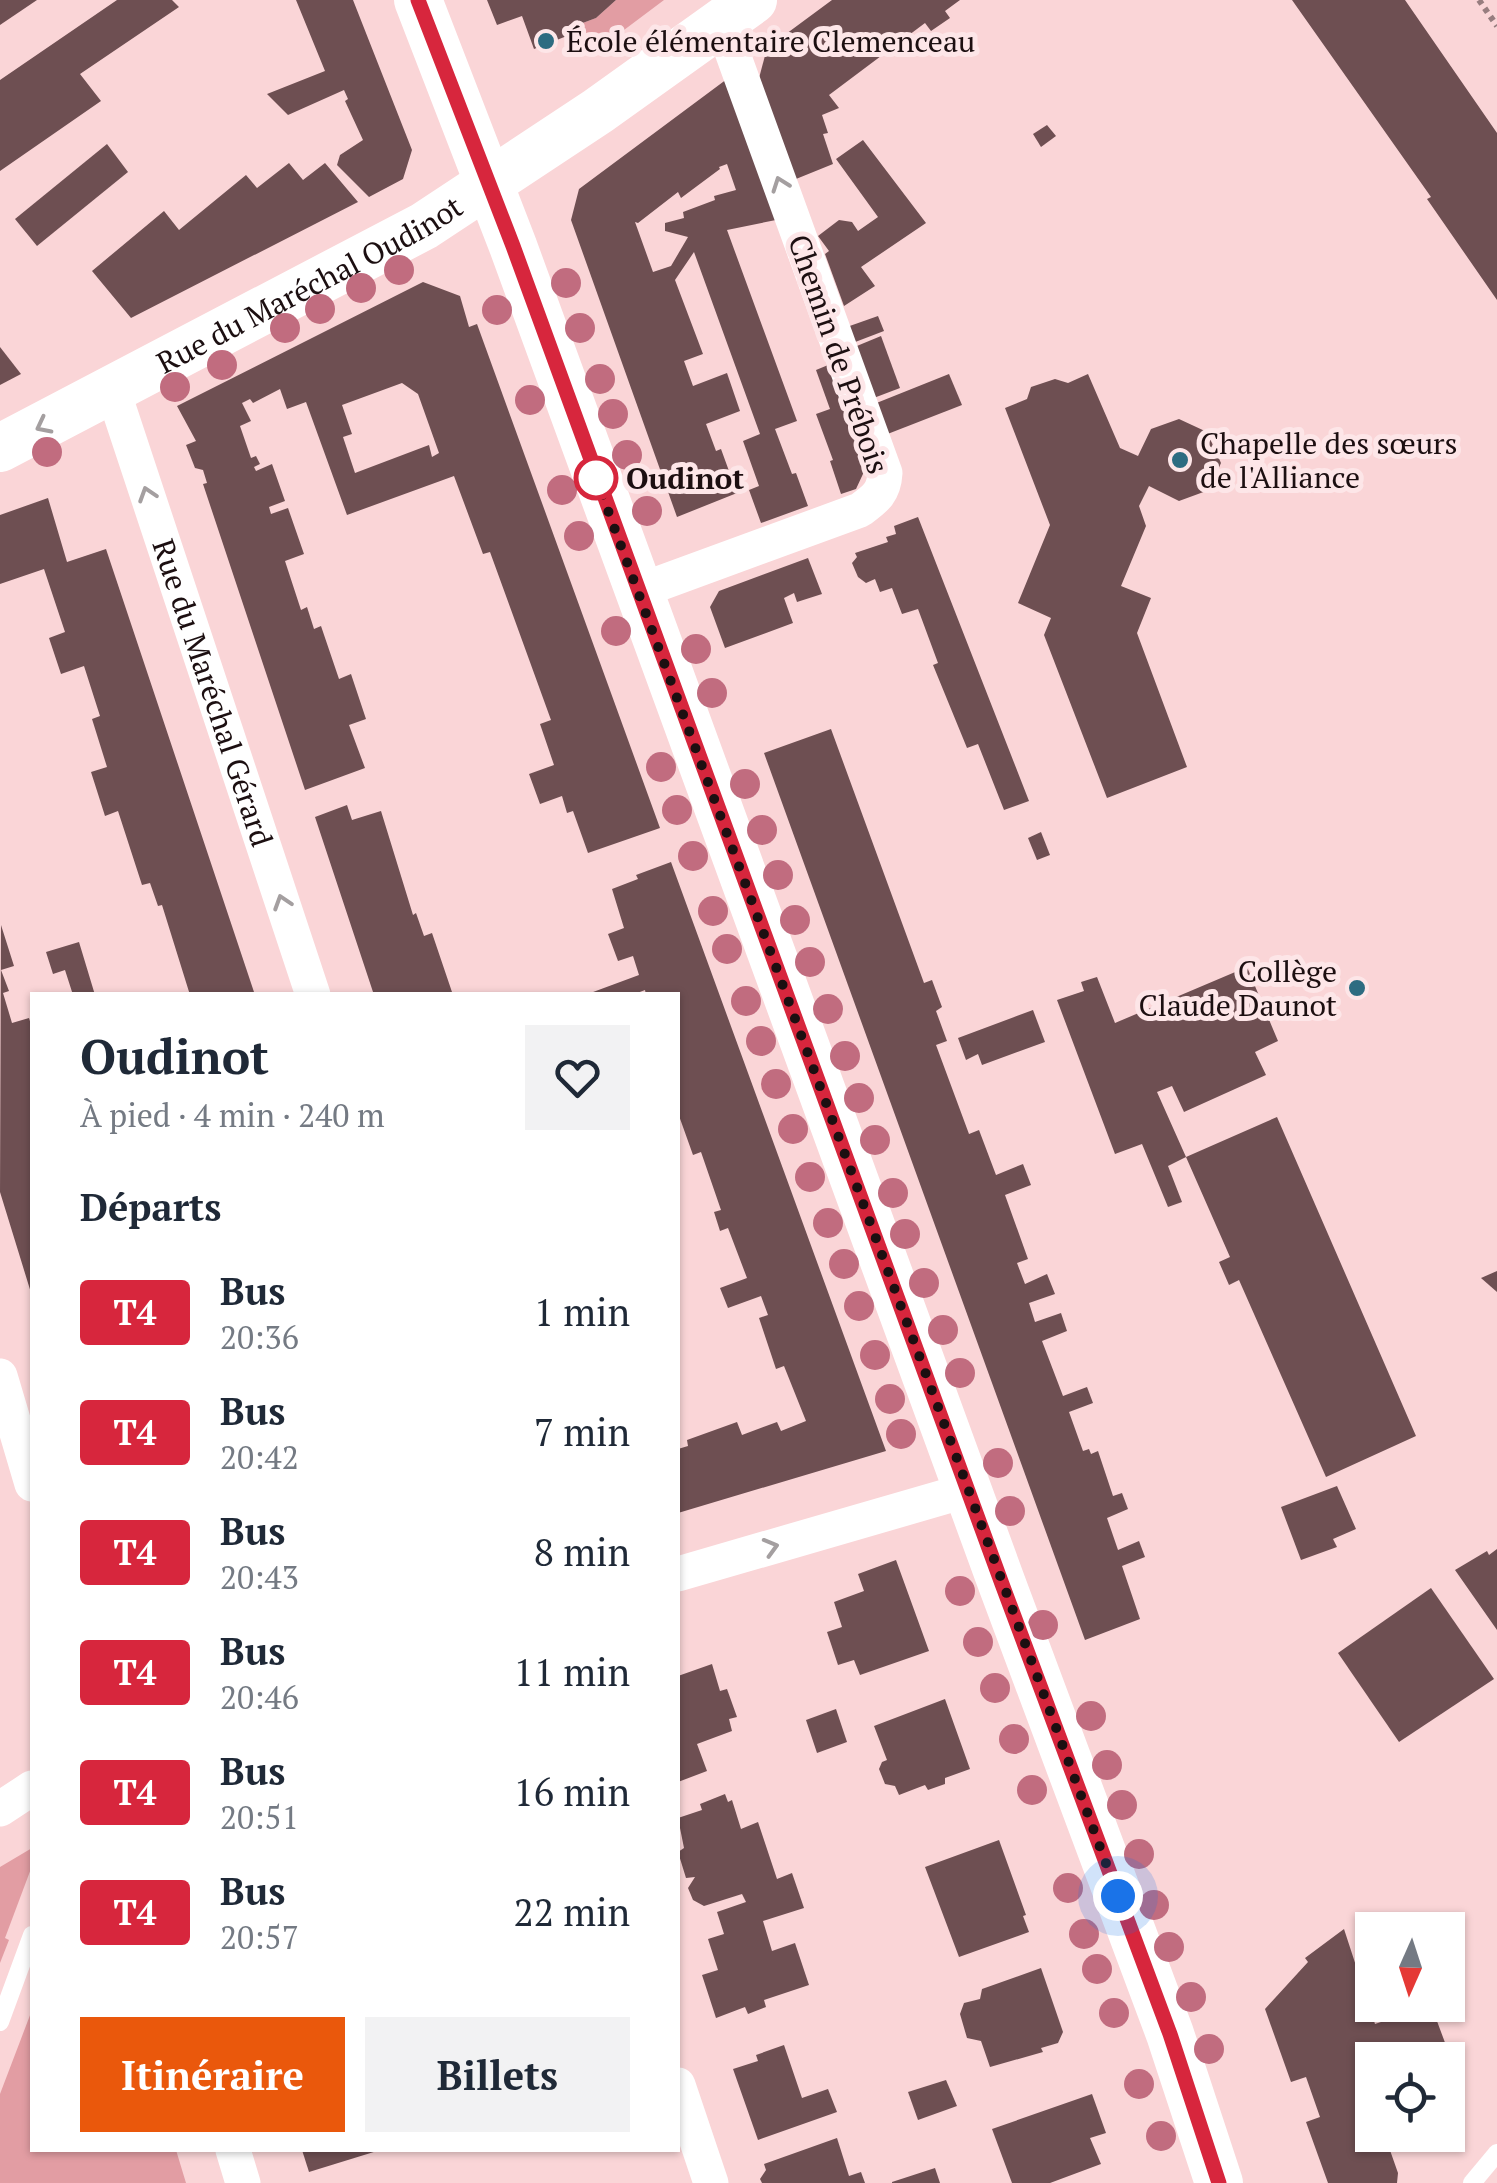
<!DOCTYPE html>
<html lang="fr">
<head>
<meta charset="utf-8">
<style>
	:root { --surface:#fff; --page:#f2f2f3; --text:#1f2937; --muted:#747a83; --accent:#ea580c }
	body { margin:0; font-family:"PT Serif",serif; background:var(--page); color:var(--text); height:100vh; display:flex; flex-direction:column; font-size:38px; white-space:nowrap }
	* { box-sizing:border-box; margin:0 }
	p { font-size:32px; color:var(--muted) }
	.icon { flex:none; width:55px; height:55px; fill:none; stroke:currentColor; stroke-width:2; stroke-linecap:round; stroke-linejoin:round }
	.map { position:relative; flex:1; overflow:hidden }
	.sheet { position:absolute; left:30px; top:992px; width:650px; height:1160px; display:flex; flex-direction:column; background:var(--surface); border-radius:0px; box-shadow:0 2px 8px #0004 }
	.sheet>* { flex:none }
	.badge { padding:0 20px; border-radius:8px; font-size:35px; line-height:65px }
	.needle { width:65px; rotate:183deg }
	.buttons { position:absolute; left:1355px; top:1912px; display:grid; gap:20px }
	.buttons a { display:grid; place-items:center; width:110px; height:110px; border-radius:0px; background:var(--surface); box-shadow:0 2px 8px #0004; font-size:50px }
	.you { position:absolute; width:50px; height:50px; margin:-25px; border:8px solid #fff; border-radius:50%; background:#1a73e8; box-shadow:0 0 0 15px #1a73e833 }
	.map>.badge { position:absolute; translate:-50% -50%; box-shadow:0 0 0 5px #fff }
	h2 { padding:0 50px; font-size:38px; line-height:90px }
	.round { display:grid; place-items:center; flex:none; width:105px; height:105px; border-radius:0px; background:var(--page) }
	.summary { display:flex; align-items:center; justify-content:space-between; height:170px; padding:0 50px }
	h1 { font-size:48px; font-weight:700; line-height:75px }
	.primary-button { display:flex; gap:20px; margin-top:auto; padding:20px 50px }
	.primary-button a { flex:1; height:115px; border-radius:0px; background:var(--accent); color:#fff; font-size:40px; font-weight:700; line-height:115px; text-align:center }
	.primary-button a+a { background:var(--page); color:var(--text) }
	ul { padding:0; list-style:none }
	li { display:flex; align-items:center; gap:30px; height:120px; padding:0 50px }
	li div { flex:1 }
	li b { display:block; font-size:38px }
	li em { font-style:normal }
	li .badge { min-width:110px; font-weight:700; text-align:center }
	.map>svg:first-child { display:block }
	.green { fill:#e29da3 }
	.building { fill:#6e4f52; fill-rule:evenodd }
	.lines { fill:none; stroke-linecap:round; stroke-linejoin:round }
	.path { stroke:#977d7f; stroke-width:6; stroke-dasharray:5 5; stroke-linecap:butt }
	.service { stroke:#fff; stroke-width:18 }
	.minor { stroke:#fff; stroke-width:35 }
	.secondary { stroke:#fff; stroke-width:48 }
	.tree { fill:#c16c7f }
	.oneway { stroke:#a49fa0 }
	.line-casing { stroke:#fff; stroke-width:22 }
	.line { stroke:#d7263d; stroke-width:15 }
	.walk { stroke:#1c0f11; stroke-width:10; stroke-dasharray:0 18 }
	.poi-dot { fill:#2d6c81; stroke:#fde6e8; stroke-width:4 }
	.stop-dot { fill:#fff; stroke:#d7263d; stroke-width:5 }
	.labels { text-anchor:middle; dominant-baseline:central; stroke-width:10; stroke-linejoin:round; paint-order:stroke }
	.poi-label { font-size:30px; fill:#1c0f11; stroke:#fde6e8; text-anchor:start }
	.street-label { font-size:30px; fill:#1c0f11; stroke:#fde6e8 }
	.stop-label { font-size:30px; font-weight:bold; fill:#1c0f11; stroke:#fde6e8; text-anchor:start }
</style>
</head>
<body>
<div class="map">
<svg width="1497" height="2183" viewBox="0 0 1497 2183">
	<rect width="100%" height="100%" fill="#fad5d7"/>
	<!-- green -->
	<g class="green">
		<path d="M 616,0 L 664,0 L 596,51 L 580,24 L 596,18 Z"/>
		<path d="M 32,1848 L 32,1866 L 5,1938 L 9,1940 L 0,1963 L 0,1867 Z"/>
		<path d="M 32,2010 L 32,2150 L 176,2150 L 186,2183 L 0,2183 L 0,2094 Z"/>
	</g>
	<!-- building -->
	<g class="building">
		<path d="M 0,0 L 37,0 L 0,25 Z"/>
		<path d="M 117,0 L 172,0 L 179,7 L 80,74 L 101,101 L 0,171 L 0,80 Z"/>
		<path d="M 296,0 L 353,0 L 412,150 L 403,179 L 369,197 L 337,165 L 340,155 L 363,140 L 345,101 L 348,99 L 344,90 L 288,115 L 267,94 L 325,71 Z"/>
		<path d="M 487,0 L 616,0 L 596,18 L 580,24 L 582,30 L 534,49 L 522,16 L 497,25 Z"/>
		<path d="M 832,0 L 960,0 L 945,11 L 950,18 L 931,31 L 925,23 L 829,95 L 839,108 L 822,115 L 828,133 L 823,134 L 833,164 L 796,179 L 758,82 L 767,48 Z"/>
		<path d="M 1292,0 L 1405,0 L 1497,133 L 1497,300 L 1427,199 L 1431,197 Z"/>
		<path d="M 727,79 L 776,220 L 727,230 L 797,421 L 775,429 L 792,474 L 796,473 L 808,506 L 761,523 L 749,490 L 759,486 L 743,441 L 760,434 L 694,252 L 675,280 L 703,354 L 684,361 L 693,386 L 727,373 L 740,411 L 706,424 L 716,451 L 721,449 L 737,493 L 677,517 L 571,220 L 579,189 ZM 727,164 L 736,190 L 714,196 L 715,200 L 683,212 L 684,218 L 665,223 L 665,231 L 688,237 L 671,266 L 653,272 L 635,222 L 638,223 L 678,192 L 681,198 L 720,169 L 719,167 Z"/>
		<path d="M 1047,125 L 1056,136 L 1041,147 L 1033,134 Z"/>
		<path d="M 863,140 L 926,223 L 861,267 L 875,286 L 844,306 L 825,254 L 829,251 L 818,236 L 839,220 L 852,222 L 858,231 L 878,217 L 836,159 Z"/>
		<path d="M 107,144 L 128,172 L 37,246 L 15,219 Z"/>
		<path d="M 289,163 L 303,180 L 325,163 L 358,202 L 131,318 L 92,271 L 164,211 L 179,230 L 246,175 L 257,188 Z"/>
		<path d="M 423,282 L 460,296 L 469,327 L 477,324 L 660,828 L 588,853 L 573,811 L 567,813 L 562,796 L 540,804 L 529,774 L 554,765 L 540,724 L 551,720 L 490,552 L 483,554 L 454,476 L 347,515 L 306,402 L 287,409 L 280,389 L 253,403 L 250,399 L 242,403 L 251,421 L 240,426 L 251,458 L 256,456 L 260,464 L 254,467 L 256,471 L 272,464 L 285,501 L 269,507 L 271,514 L 288,508 L 304,554 L 285,561 L 301,610 L 307,607 L 314,629 L 321,626 L 339,679 L 351,674 L 366,719 L 349,725 L 365,768 L 305,790 L 203,484 L 207,483 L 203,470 L 195,468 L 186,445 L 196,441 L 177,406 ZM 402,383 L 418,394 L 439,453 L 432,457 L 429,445 L 355,473 L 343,437 L 352,434 L 342,405 Z"/>
		<path d="M 878,316 L 884,331 L 850,344 L 844,328 Z"/>
		<path d="M 881,336 L 900,388 L 871,399 L 852,348 Z"/>
		<path d="M 0,347 L 21,374 L 0,385 Z"/>
		<path d="M 833,363 L 869,461 L 856,489 L 841,494 L 830,461 L 833,460 L 816,414 L 830,409 L 816,370 Z"/>
		<path d="M 949,374 L 962,405 L 885,435 L 874,404 Z"/>
		<path d="M 1088,374 L 1120,448 L 1138,456 L 1151,429 L 1179,419 L 1207,432 L 1221,463 L 1209,490 L 1179,501 L 1149,486 L 1139,506 L 1146,526 L 1121,586 L 1151,598 L 1137,633 L 1187,767 L 1107,798 L 1044,635 L 1051,618 L 1018,603 L 1050,525 L 1005,408 L 1027,399 L 1031,387 L 1055,379 L 1068,383 Z"/>
		<path d="M 48,498 L 67,562 L 106,549 L 255,995 L 190,995 L 162,905 L 158,906 L 150,883 L 142,885 L 118,811 L 105,816 L 91,772 L 107,767 L 92,719 L 100,716 L 84,666 L 61,674 L 49,638 L 65,632 L 44,569 L 0,584 L 0,515 Z"/>
		<path d="M 918,517 L 1029,801 L 1004,810 L 978,744 L 967,748 L 933,665 L 938,663 L 918,609 L 902,614 L 892,588 L 880,592 L 875,579 L 866,583 L 858,577 L 852,563 L 857,557 L 855,553 L 888,542 L 886,537 L 896,534 L 894,526 Z"/>
		<path d="M 808,558 L 822,594 L 797,602 L 794,593 L 784,598 L 793,623 L 725,648 L 710,607 L 719,591 Z"/>
		<path d="M 831,729 L 924,983 L 932,980 L 942,1007 L 936,1011 L 947,1041 L 936,1045 L 969,1134 L 979,1130 L 996,1175 L 1023,1164 L 1031,1185 L 1005,1195 L 1028,1259 L 1017,1263 L 1025,1284 L 1047,1274 L 1055,1294 L 1029,1303 L 1035,1322 L 1061,1313 L 1067,1331 L 1042,1341 L 1063,1396 L 1087,1387 L 1093,1403 L 1069,1412 L 1083,1451 L 1089,1449 L 1091,1454 L 1098,1451 L 1113,1496 L 1122,1493 L 1128,1509 L 1107,1518 L 1118,1550 L 1139,1541 L 1145,1557 L 1122,1566 L 1140,1619 L 1085,1640 L 764,753 Z"/>
		<path d="M 347,805 L 352,820 L 381,811 L 413,915 L 416,913 L 424,936 L 432,933 L 453,995 L 374,995 L 315,817 Z"/>
		<path d="M 1041,832 L 1050,855 L 1037,860 L 1028,838 Z"/>
		<path d="M 671,862 L 886,1451 L 678,1513 L 678,1449 L 688,1446 L 687,1440 L 737,1422 L 742,1435 L 777,1422 L 781,1431 L 806,1421 L 784,1366 L 776,1369 L 759,1318 L 768,1315 L 761,1296 L 728,1308 L 720,1288 L 747,1278 L 728,1228 L 720,1231 L 714,1212 L 721,1210 L 701,1152 L 693,1155 L 678,1113 L 678,995 L 646,995 L 645,990 L 632,995 L 585,995 L 639,975 L 633,956 L 618,961 L 608,934 L 624,928 L 612,889 L 638,879 L 636,875 Z"/>
		<path d="M 1,925 L 14,966 L 1,970 L 9,991 L 3,993 L 12,1023 L 29,1018 L 32,1028 L 32,1296 L 0,1192 Z"/>
		<path d="M 79,942 L 95,995 L 73,995 L 65,970 L 53,974 L 46,952 Z"/>
		<path d="M 1247,967 L 1278,1041 L 1255,1052 L 1266,1075 L 1184,1112 L 1172,1086 L 1157,1092 L 1186,1157 L 1168,1166 L 1182,1202 L 1168,1207 L 1142,1144 L 1115,1154 L 1057,1000 L 1084,991 L 1081,982 L 1097,977 L 1115,1023 Z"/>
		<path d="M 1033,1010 L 1045,1042 L 982,1065 L 978,1054 L 966,1060 L 958,1038 Z"/>
		<path d="M 1277,1117 L 1416,1436 L 1326,1477 L 1239,1280 L 1229,1285 L 1219,1262 L 1230,1257 L 1186,1157 Z"/>
		<path d="M 1497,1271 L 1497,1292 L 1481,1278 Z"/>
		<path d="M 1337,1486 L 1356,1529 L 1333,1539 L 1337,1547 L 1301,1560 L 1281,1507 Z"/>
		<path d="M 1497,1549 L 1497,1630 L 1455,1570 L 1487,1551 L 1489,1555 Z"/>
		<path d="M 896,1560 L 929,1651 L 860,1675 L 854,1660 L 838,1665 L 827,1632 L 842,1627 L 834,1602 L 864,1591 L 858,1574 Z"/>
		<path d="M 1431,1588 L 1494,1679 L 1399,1742 L 1338,1653 Z"/>
		<path d="M 712,1664 L 720,1691 L 727,1689 L 737,1717 L 729,1719 L 732,1731 L 697,1744 L 707,1771 L 678,1782 L 678,1676 Z"/>
		<path d="M 945,1699 L 970,1769 L 945,1778 L 945,1784 L 928,1790 L 925,1785 L 899,1795 L 895,1786 L 885,1784 L 879,1769 L 882,1762 L 887,1760 L 874,1726 Z"/>
		<path d="M 836,1709 L 847,1742 L 817,1753 L 806,1720 Z"/>
		<path d="M 725,1794 L 728,1802 L 732,1800 L 741,1829 L 758,1822 L 777,1879 L 792,1873 L 804,1908 L 763,1921 L 772,1951 L 795,1943 L 809,1985 L 764,2000 L 766,2007 L 748,2014 L 745,2007 L 716,2018 L 702,1975 L 718,1970 L 708,1939 L 724,1934 L 717,1912 L 746,1902 L 742,1894 L 704,1906 L 693,1900 L 688,1888 L 695,1877 L 686,1878 L 678,1852 L 684,1848 L 678,1818 L 702,1810 L 700,1804 Z"/>
		<path d="M 999,1840 L 1026,1915 L 1023,1916 L 1029,1932 L 959,1957 L 925,1867 Z"/>
		<path d="M 1344,1929 L 1375,2024 L 1431,2005 L 1447,2048 L 1438,2051 L 1439,2056 L 1448,2053 L 1464,2098 L 1448,2104 L 1448,2060 L 1372,2060 L 1370,2131 L 1373,2140 L 1385,2136 L 1398,2173 L 1397,2183 L 1328,2183 L 1306,2122 L 1320,2117 L 1306,2077 L 1291,2082 L 1265,2009 L 1308,1962 L 1305,1958 Z"/>
		<path d="M 1041,1968 L 1063,2032 L 1058,2043 L 1041,2048 L 1043,2052 L 990,2067 L 981,2041 L 967,2038 L 960,2014 L 964,2003 L 980,1999 L 982,1989 Z"/>
		<path d="M 784,2045 L 802,2098 L 828,2089 L 837,2112 L 758,2140 L 733,2069 L 758,2061 L 756,2055 Z"/>
		<path d="M 946,2080 L 957,2106 L 918,2120 L 908,2092 Z"/>
		<path d="M 1092,2094 L 1106,2133 L 1090,2138 L 1101,2164 L 1050,2183 L 1012,2183 L 992,2129 Z"/>
		<path d="M 837,2138 L 849,2176 L 861,2172 L 865,2183 L 762,2183 L 760,2179 L 766,2170 L 764,2164 Z"/>
		<path d="M 302,2150 L 377,2150 L 377,2151 L 309,2172 Z"/>
		<path d="M 935,2168 L 940,2183 L 892,2183 L 892,2182 Z"/>
	</g>
	<g class="lines">
		<!-- path -->
		<path class="path" d="M 1479,0 L 1497,26"/>
		<!-- service -->
		<g class="service">
			<path d="M 0,2022 L 32,1935"/>
			<path d="M 1472,2183 L 1497,2153"/>
		</g>
		<!-- minor -->
		<g class="minor">
			<path id="s1" d="M 110,392 L 119,409 L 313,995"/>
			<path d="M 639,591 L 860,510 C 875,499 884,493 885,473 L 722,24"/>
			<path d="M 0,1376 L 32,1484"/>
			<path d="M 678,1574 L 968,1490"/>
			<path d="M 0,1809 L 32,1788"/>
			<path d="M 678,2085 L 711,2183"/>
			<path d="M 233,2150 L 243,2183"/>
		</g>
		<!-- secondary -->
		<g class="secondary">
			<path d="M 418,0 L 513,246 L 1002,1584 L 1170,2034 L 1219,2183"/>
			<path id="s2" d="M 0,448 L 424,226 L 598,111 L 753,0"/>
		</g>
	</g>
	<!-- trees -->
	<g class="tree">
		<circle cx="399" cy="270" r="15"/>
		<circle cx="566" cy="283" r="15"/>
		<circle cx="361" cy="288" r="15"/>
		<circle cx="320" cy="309" r="15"/>
		<circle cx="497" cy="310" r="15"/>
		<circle cx="285" cy="328" r="15"/>
		<circle cx="580" cy="328" r="15"/>
		<circle cx="222" cy="365" r="15"/>
		<circle cx="600" cy="379" r="15"/>
		<circle cx="175" cy="387" r="15"/>
		<circle cx="530" cy="400" r="15"/>
		<circle cx="613" cy="414" r="15"/>
		<circle cx="47" cy="452" r="15"/>
		<circle cx="627" cy="455" r="15"/>
		<circle cx="562" cy="490" r="15"/>
		<circle cx="647" cy="511" r="15"/>
		<circle cx="579" cy="536" r="15"/>
		<circle cx="616" cy="631" r="15"/>
		<circle cx="696" cy="649" r="15"/>
		<circle cx="712" cy="693" r="15"/>
		<circle cx="661" cy="767" r="15"/>
		<circle cx="745" cy="784" r="15"/>
		<circle cx="677" cy="810" r="15"/>
		<circle cx="762" cy="830" r="15"/>
		<circle cx="693" cy="856" r="15"/>
		<circle cx="778" cy="875" r="15"/>
		<circle cx="713" cy="911" r="15"/>
		<circle cx="795" cy="920" r="15"/>
		<circle cx="727" cy="949" r="15"/>
		<circle cx="810" cy="962" r="15"/>
		<circle cx="746" cy="1001" r="15"/>
		<circle cx="828" cy="1009" r="15"/>
		<circle cx="761" cy="1041" r="15"/>
		<circle cx="845" cy="1056" r="15"/>
		<circle cx="776" cy="1084" r="15"/>
		<circle cx="859" cy="1098" r="15"/>
		<circle cx="793" cy="1129" r="15"/>
		<circle cx="875" cy="1140" r="15"/>
		<circle cx="810" cy="1177" r="15"/>
		<circle cx="893" cy="1193" r="15"/>
		<circle cx="828" cy="1223" r="15"/>
		<circle cx="905" cy="1234" r="15"/>
		<circle cx="844" cy="1264" r="15"/>
		<circle cx="924" cy="1283" r="15"/>
		<circle cx="859" cy="1306" r="15"/>
		<circle cx="943" cy="1330" r="15"/>
		<circle cx="875" cy="1355" r="15"/>
		<circle cx="960" cy="1373" r="15"/>
		<circle cx="890" cy="1399" r="15"/>
		<circle cx="901" cy="1434" r="15"/>
		<circle cx="998" cy="1463" r="15"/>
		<circle cx="1010" cy="1511" r="15"/>
		<circle cx="960" cy="1591" r="15"/>
		<circle cx="1043" cy="1625" r="15"/>
		<circle cx="978" cy="1642" r="15"/>
		<circle cx="995" cy="1688" r="15"/>
		<circle cx="1091" cy="1716" r="15"/>
		<circle cx="1014" cy="1739" r="15"/>
		<circle cx="1107" cy="1765" r="15"/>
		<circle cx="1032" cy="1790" r="15"/>
		<circle cx="1122" cy="1805" r="15"/>
		<circle cx="1139" cy="1854" r="15"/>
		<circle cx="1068" cy="1888" r="15"/>
		<circle cx="1154" cy="1905" r="15"/>
		<circle cx="1084" cy="1934" r="15"/>
		<circle cx="1169" cy="1947" r="15"/>
		<circle cx="1097" cy="1969" r="15"/>
		<circle cx="1191" cy="1997" r="15"/>
		<circle cx="1114" cy="2013" r="15"/>
		<circle cx="1209" cy="2049" r="15"/>
		<circle cx="1139" cy="2084" r="15"/>
		<circle cx="1161" cy="2136" r="15"/>
	</g>
	<!-- one-way arrows -->
	<defs><path id="oneway-chevron" d="M-2-3.5L2.5 0L-2 3.5" fill="none" stroke-width="1.6" stroke-linecap="round" stroke-linejoin="round" transform="scale(2.5)"/></defs>
	<g class="oneway">
		<use href="#oneway-chevron" transform="translate(780 184) rotate(-110)"/>
		<use href="#oneway-chevron" transform="translate(43 426) rotate(153)"/>
		<use href="#oneway-chevron" transform="translate(147 494) rotate(-108)"/>
		<use href="#oneway-chevron" transform="translate(282 902) rotate(-108)"/>
		<use href="#oneway-chevron" transform="translate(771 1547) rotate(-16)"/>
	</g>
	<g class="lines">
		<!-- line casing -->
		<g class="line-casing">
			<path id="line" d="M 418,0 L 513,246 L 1002,1584 L 1170,2034 L 1219,2183"/>
		</g>
		<!-- line -->
		<use href="#line" class="line"/>
		<!-- walk -->
		<path class="walk" d="M 596,478 L 1118,1896"/>
	</g>
	<!-- markers -->
	<g class="poi-dot">
		<circle cx="546" cy="41" r="10"/>
		<circle cx="1180" cy="460" r="10"/>
		<circle cx="1357" cy="988" r="10"/>
	</g>
	<circle class="stop-dot" cx="596" cy="478" r="20"/>
	<g class="labels">
		<!-- poi labels -->
		<g class="poi-label">
			<text x="566" y="41">École élémentaire Clemenceau</text>
			<text x="1200" y="443">Chapelle des sœurs<tspan x="1200" dy="34">de l'Alliance</tspan></text>
			<text x="1337" y="971" text-anchor="end">Collège<tspan x="1337" dy="34">Claude Daunot</tspan></text>
		</g>
		<!-- street labels -->
		<g class="street-label">
			<text stroke="none"><textPath href="#s2" startOffset="350">Rue du Maréchal Oudinot</textPath></text>
			<text transform="translate(839 354) rotate(71)">Chemin de Prébois</text>
			<text stroke="none"><textPath href="#s1" startOffset="318">Rue du Maréchal Gérard</textPath></text>
		</g>
		<!-- stop labels -->
		<g class="stop-label">
			<text x="626" y="478">Oudinot</text>
		</g>
	</g>
</svg>
<div class="buttons">
<a><svg class="needle" viewBox="-14 -14 28 28"><path d="M0-13l5 13h-10z" fill="#e53935"/><path d="M0 13l5-13h-10z" fill="#747a83"/></svg></a>
<a><svg class="icon" aria-label="locate" viewBox="0 0 24 24"><circle cx="12" cy="12" r="6"/><path d="M12 2v4M12 18v4M2 12h4M18 12h4"/></svg></a>
</div>
<div class="you" style="left:1118px;top:1896px"></div>
<section class="sheet">
<div class="summary"><div><h1>Oudinot</h1><p>À pied · 4 min · 240 m</p></div><a class="round"><svg class="icon" aria-label="heart" viewBox="0 0 24 24"><path d="M12 20l-8-8c-3-5 5-10 8-4 3-6 11-1 8 4z"/></svg></a></div>
<h2>Départs</h2>
<ul>
<li><span class="badge" style="background:#d7263d;color:#fff">T4</span><div><b>Bus</b><p>20:36</p></div><em>1 min</em></li>
<li><span class="badge" style="background:#d7263d;color:#fff">T4</span><div><b>Bus</b><p>20:42</p></div><em>7 min</em></li>
<li><span class="badge" style="background:#d7263d;color:#fff">T4</span><div><b>Bus</b><p>20:43</p></div><em>8 min</em></li>
<li><span class="badge" style="background:#d7263d;color:#fff">T4</span><div><b>Bus</b><p>20:46</p></div><em>11 min</em></li>
<li><span class="badge" style="background:#d7263d;color:#fff">T4</span><div><b>Bus</b><p>20:51</p></div><em>16 min</em></li>
<li><span class="badge" style="background:#d7263d;color:#fff">T4</span><div><b>Bus</b><p>20:57</p></div><em>22 min</em></li>
</ul>
<div class="primary-button"><a>Itinéraire</a><a>Billets</a></div>
</section>
</div>
</body>
</html>
